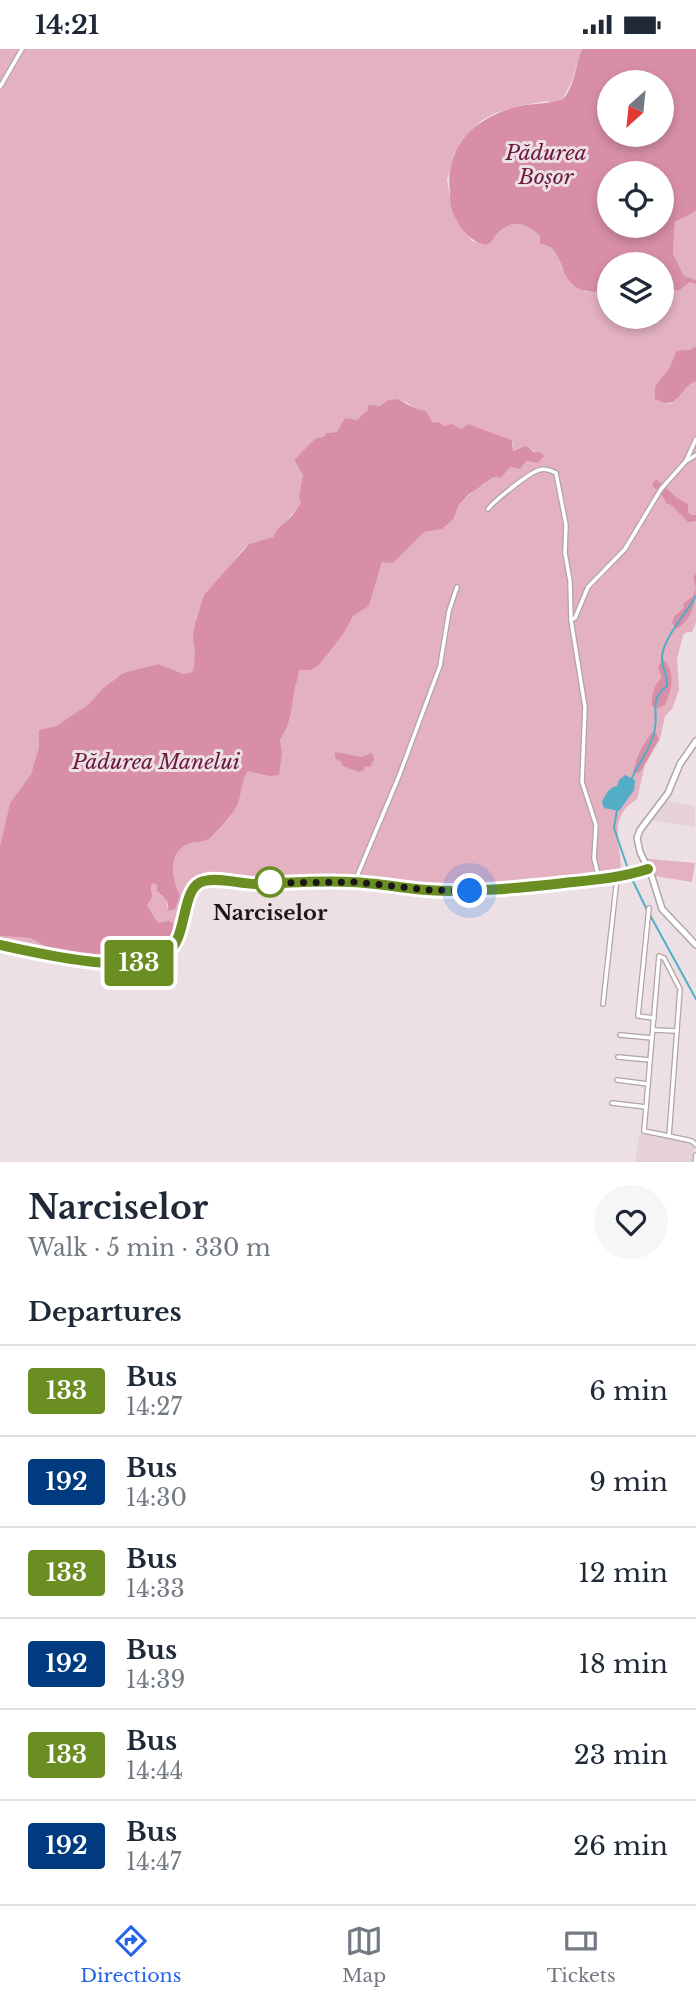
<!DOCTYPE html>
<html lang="en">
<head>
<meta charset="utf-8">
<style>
	:root { --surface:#fff; --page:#f6f6f7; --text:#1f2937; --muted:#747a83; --line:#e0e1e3; --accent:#2563eb }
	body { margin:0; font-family:"Libre Baskerville",serif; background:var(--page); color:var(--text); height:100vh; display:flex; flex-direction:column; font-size:26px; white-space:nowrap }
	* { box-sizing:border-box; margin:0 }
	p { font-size:23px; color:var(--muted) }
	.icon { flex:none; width:38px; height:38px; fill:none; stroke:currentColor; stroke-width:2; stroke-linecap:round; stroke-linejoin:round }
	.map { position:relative; height:1113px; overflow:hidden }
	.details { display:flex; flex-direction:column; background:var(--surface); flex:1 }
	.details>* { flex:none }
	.badge { padding:0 14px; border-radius:5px; font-size:24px; line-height:46px }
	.needle { width:46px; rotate:207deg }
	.controls { position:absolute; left:597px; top:21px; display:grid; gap:14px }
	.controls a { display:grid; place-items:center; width:77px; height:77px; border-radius:50%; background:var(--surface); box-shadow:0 4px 10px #0003; font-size:35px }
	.you { position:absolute; width:35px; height:35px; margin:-18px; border:5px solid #fff; border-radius:50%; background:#1a73e8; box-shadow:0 0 0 10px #1a73e833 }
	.map>.badge { position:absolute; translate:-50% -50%; box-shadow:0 0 0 4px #fff }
	h2 { padding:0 28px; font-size:26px; line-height:63px }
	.round { display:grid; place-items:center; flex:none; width:74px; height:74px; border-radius:37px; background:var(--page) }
	.headline { display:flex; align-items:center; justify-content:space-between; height:119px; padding:0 28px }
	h1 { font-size:33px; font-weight:800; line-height:52px }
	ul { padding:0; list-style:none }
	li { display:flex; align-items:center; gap:21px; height:91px; padding:0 28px; border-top:2px solid var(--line) }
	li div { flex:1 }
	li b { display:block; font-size:26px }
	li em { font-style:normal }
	li .badge { min-width:77px; font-weight:700; text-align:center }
	.status { display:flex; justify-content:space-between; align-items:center; height:49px; padding:0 35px; background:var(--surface); direction:ltr }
	.status svg { height:19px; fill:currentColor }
	.tab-bar { display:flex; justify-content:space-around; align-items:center; height:98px; border-top:2px solid var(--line); background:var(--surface); font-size:19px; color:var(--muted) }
	.tab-bar a { display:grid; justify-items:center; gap:4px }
	.tab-bar .current { color:var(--accent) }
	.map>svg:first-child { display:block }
	.built { fill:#e6d1d7 }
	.green { fill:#e4b1c1 }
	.forest { fill:#d78ea6; fill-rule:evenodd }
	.water { fill:#52adc6 }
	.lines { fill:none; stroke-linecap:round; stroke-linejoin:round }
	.stream { stroke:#52adc6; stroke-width:2 }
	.street-casing { stroke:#b0a4a7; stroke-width:6 }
	.secondary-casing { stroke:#b0a4a7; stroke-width:8 }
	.street { stroke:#fff; stroke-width:3.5 }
	.secondary { stroke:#fff; stroke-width:5 }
	.line-casing { stroke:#fff; stroke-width:16 }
	.line { stroke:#6b8e23; stroke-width:10 }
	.walk { stroke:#1b1618; stroke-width:7; stroke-dasharray:0 12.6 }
	.stop-dot { fill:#fff; stroke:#6b8e23; stroke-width:3.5 }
	.labels { text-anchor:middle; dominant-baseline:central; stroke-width:6; stroke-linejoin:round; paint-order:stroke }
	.park-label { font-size:21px; font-style:italic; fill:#6d183e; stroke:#ece0e4 }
	.stop-label { font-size:21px; font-weight:bold; fill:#1b1618; stroke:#ece0e4 }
</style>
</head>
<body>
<div class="status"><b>14:21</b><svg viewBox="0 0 49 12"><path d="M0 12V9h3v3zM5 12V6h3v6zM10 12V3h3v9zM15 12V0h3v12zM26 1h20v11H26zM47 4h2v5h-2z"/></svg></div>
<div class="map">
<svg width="696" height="1113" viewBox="0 0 696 1113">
	<rect width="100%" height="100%" fill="#ece0e4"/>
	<!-- built -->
	<g class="built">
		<path d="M 664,751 L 695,757 L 695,778 L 650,771 Z"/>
		<path d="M 640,1084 L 693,1094 L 695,1096 L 692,1113 L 635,1113 Z"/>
	</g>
	<!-- green -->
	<g class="green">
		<path d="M 0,0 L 582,0 L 572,32 L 562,51 L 556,54 L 547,52 L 519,57 L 495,64 L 481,72 L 454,104 L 447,131 L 453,164 L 472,192 L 486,196 C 493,193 494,189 499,183 C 511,170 525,175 538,183 L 539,191 L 549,197 L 557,206 L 562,220 L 585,243 L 609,242 L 609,268 L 662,268 L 662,242 L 680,241 L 690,233 L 696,235 L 696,297 L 691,301 L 682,301 L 658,352 L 670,355 C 681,348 685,337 696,332 L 696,574 L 692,583 L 687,583 L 683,586 L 677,610 L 679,641 L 672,660 L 665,667 L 660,690 L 645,716 L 637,750 C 608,768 620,792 621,819 L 613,822 L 612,833 C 568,838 523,848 479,848 C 437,848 397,839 355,836 C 327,834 298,837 270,838 C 244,839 213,828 193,848 C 191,868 188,894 171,907 C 141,930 38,910 0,904 L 0,887 L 30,889 L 54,902 L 73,903 L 86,908 L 123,907 L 160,901 L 158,874 L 147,856 L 152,843 L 151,836 L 153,833 L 157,836 L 159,845 L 167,852 L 167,859 L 180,847 C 172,830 167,804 188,795 C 195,792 202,794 209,790 C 211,789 229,769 231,767 C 241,752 238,735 248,722 L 269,727 L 282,704 L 280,691 C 290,676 292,661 294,643 C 295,635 299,629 299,621 L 311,621 L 344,584 L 353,567 L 369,557 L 382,513 L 424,483 L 442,480 L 453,471 L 459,456 L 478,437 L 482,437 L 494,428 L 501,429 L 510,418 L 517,420 L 526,412 L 538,414 L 545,408 L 531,400 L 513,401 L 513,393 C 498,386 482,382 468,375 L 461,380 C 452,375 443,379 433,374 C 415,364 412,348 388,351 L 384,355 L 368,361 L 357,372 C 346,371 343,375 337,383 L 326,384 C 318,395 303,400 294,412 L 304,426 L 299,448 L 301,455 C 292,462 282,482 274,488 C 267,493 256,491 248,496 C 242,500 238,507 234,512 C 216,535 206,539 196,570 C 191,587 200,607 192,623 L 184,625 L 158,615 L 123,624 L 102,640 L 89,655 L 56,677 L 39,681 L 39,698 L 31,725 L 10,754 L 0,797 Z"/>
		<path d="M 696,162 L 696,231 L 684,227 L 673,205 L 675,173 Z"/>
		<path d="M 649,810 L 695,814 L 692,833 L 655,827 L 647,811 Z"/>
	</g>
	<!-- forest -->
	<g class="forest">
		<path d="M 582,0 L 696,0 L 696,162 L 675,173 L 673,205 L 684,227 L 696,231 L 696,235 L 690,233 L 680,241 L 662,242 L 662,215 L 609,215 L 609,242 C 549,251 572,197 540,195 L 539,186 C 527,174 510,170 498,184 C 493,190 493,193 486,196 C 470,193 460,179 453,164 C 450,156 450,150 450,142 C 444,99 475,68 516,58 C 525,55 559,54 563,50 C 575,37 576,15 582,0 ZM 609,33 L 662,33 L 662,86 L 609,86 ZM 609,124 L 662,124 L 662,177 L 609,177 Z"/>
		<path d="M 696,297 L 696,332 C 678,340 679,363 655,350 L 655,338 L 670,318 L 676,303 L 682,301 L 690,301 Z"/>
		<path d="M 398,350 C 406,355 417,361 426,362 L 433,374 L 439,373 L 444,377 L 452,375 L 461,380 L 468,375 C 481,380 497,386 512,391 L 513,402 L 526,397 L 534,403 L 539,403 L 545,407 L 538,414 L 526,412 L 520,420 L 510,418 L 501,429 L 494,428 L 469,445 L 459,456 L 453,471 L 442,480 L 424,483 L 393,514 L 382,513 L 369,557 L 353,567 L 344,584 L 319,616 L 311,621 L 299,621 C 299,629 295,636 294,643 C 292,661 290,676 280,691 L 282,704 L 279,726 L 269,727 L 248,722 C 239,734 243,749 234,762 C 232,766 211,789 209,790 C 202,794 195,792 188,795 C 167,804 172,830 180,847 L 175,860 L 169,862 L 167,852 L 157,842 L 157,836 L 153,834 L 151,836 L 152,848 L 147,856 L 158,874 L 169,872 L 177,877 L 177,883 L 172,896 L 160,901 L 123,907 L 86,908 L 73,903 L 54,902 L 30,889 L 0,887 L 0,797 L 10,754 L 31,725 L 39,698 L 39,681 L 56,677 L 89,655 L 102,640 L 123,624 L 158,615 L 184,625 L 192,623 L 194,618 L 195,601 L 193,589 L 195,574 L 204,546 L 249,495 L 274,488 C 277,478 283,476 290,469 C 294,465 296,459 301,455 L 299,448 L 303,426 L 294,411 L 315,390 L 323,388 L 326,384 L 337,383 L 345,369 L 357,371 L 368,361 L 368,356 L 380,357 L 388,351 Z"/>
		<path d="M 656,430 L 677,449 L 688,455 L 688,463 L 691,466 L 696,466 L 696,472 L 688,473 L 670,455 L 667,455 L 661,445 L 652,436 Z"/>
		<path d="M 696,524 C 696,551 696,566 677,580 L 672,574 L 674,568 L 684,559 L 683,555 L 693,547 L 696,538 L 693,529 Z"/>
		<path d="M 663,610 C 676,623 672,641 665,656 L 656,660 L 652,657 C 651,647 654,635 662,629 L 658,618 Z"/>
		<path d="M 652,684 L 656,684 L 659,690 L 640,723 L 633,724 C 636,710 642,695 652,684 Z"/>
		<path d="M 335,703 L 362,708 L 372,704 L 374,711 L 370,718 L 365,717 L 364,721 L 359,723 L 343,717 L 341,713 L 335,709 Z"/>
	</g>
	<!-- water -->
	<path class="water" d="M 625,726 L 635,731 L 634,741 L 619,762 L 604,759 L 602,753 C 605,746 609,738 617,737 L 619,731 Z"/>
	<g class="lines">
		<!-- stream -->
		<g class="stream">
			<path d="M 631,731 C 638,715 653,696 655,679 C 658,661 649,651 667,637 C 668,624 662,620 662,610 C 661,591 687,564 696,547"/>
			<path d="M 617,761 L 614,779 L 629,823"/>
			<path d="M 631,828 L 647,861"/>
			<path d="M 650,866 L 696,950"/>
		</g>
		<!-- street casing -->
		<g class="street-casing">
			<g id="street">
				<path d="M 0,38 L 22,0"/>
				<path d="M 688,411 L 696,406"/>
				<path d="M 488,460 C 495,451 529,424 539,421 C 545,419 550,421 556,424 L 566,476 L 565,504 L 570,532 L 571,571 L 585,658 L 582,733 L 596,776 L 594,809 L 599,830"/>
				<path d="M 571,571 L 575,569 L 588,538 L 625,500 L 661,440 L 686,412 L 696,390"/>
				<path d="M 355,832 L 399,727 L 440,617 L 449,562 L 457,538"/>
				<path d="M 649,859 L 638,967 L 654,969"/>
				<path d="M 603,955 L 617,829"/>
				<path d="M 653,981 L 677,982"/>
				<path d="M 620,986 L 652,989"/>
				<path d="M 618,1008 L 650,1011"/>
				<path d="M 617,1031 L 648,1035"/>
				<path d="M 612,1054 L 646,1058"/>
				<path d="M 669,1087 L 644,1082 L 659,907 L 664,909 L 680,940 L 669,1087 L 692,1092 L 696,1096"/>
				<path d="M 695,1113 L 696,1106"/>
			</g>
		</g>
		<!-- secondary casing -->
		<g class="secondary-casing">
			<g id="secondary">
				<path d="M 696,692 L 680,715 L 668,744 L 640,781 L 637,789 L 640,803 L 652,828 L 662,860 L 696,896"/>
				<path d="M 0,896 C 38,904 135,928 167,904 C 189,888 180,838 204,832 C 221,828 239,835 257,835 C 289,834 320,831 352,833 C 377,834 402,839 426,841 C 473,844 518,839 564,834 C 593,831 620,829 648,820"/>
			</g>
		</g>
		<!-- street -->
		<use href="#street" class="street"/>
		<!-- secondary -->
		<use href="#secondary" class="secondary"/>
	</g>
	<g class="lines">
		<!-- line casing -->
		<g class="line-casing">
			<path id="line" d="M 0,896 C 38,904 135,928 167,904 C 189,888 180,837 204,832 C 221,828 239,835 257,835 C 289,834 320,831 352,833 C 377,834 402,839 426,841 C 473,844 518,839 564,834 C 593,831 620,829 648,820"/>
		</g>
		<!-- line -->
		<use href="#line" class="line"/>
		<!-- walk -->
		<path class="walk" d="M 270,833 L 268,834 L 355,833 L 429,841 L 470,842"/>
	</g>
	<!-- markers -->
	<circle class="stop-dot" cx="270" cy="833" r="14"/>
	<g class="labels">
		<!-- park labels -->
		<g class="park-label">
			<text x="546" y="104">Pădurea<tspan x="546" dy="24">Boșor</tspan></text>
			<text x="156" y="713">Pădurea Manelui</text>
		</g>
		<!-- stop labels -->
		<g class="stop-label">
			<text x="270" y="864">Narciselor</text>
		</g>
	</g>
</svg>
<div class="controls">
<a><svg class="needle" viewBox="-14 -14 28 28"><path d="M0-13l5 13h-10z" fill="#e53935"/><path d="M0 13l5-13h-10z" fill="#747a83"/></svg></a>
<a><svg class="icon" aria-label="locate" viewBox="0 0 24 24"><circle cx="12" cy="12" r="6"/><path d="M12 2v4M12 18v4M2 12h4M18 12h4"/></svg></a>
<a><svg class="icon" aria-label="layers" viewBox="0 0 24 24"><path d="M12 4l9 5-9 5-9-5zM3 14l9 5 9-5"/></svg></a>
</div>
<div class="you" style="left:470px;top:842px"></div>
<b class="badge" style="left:139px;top:914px;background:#6b8e23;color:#fff">133</b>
</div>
<section class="details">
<div class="headline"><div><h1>Narciselor</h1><p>Walk · 5 min · 330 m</p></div><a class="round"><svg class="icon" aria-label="heart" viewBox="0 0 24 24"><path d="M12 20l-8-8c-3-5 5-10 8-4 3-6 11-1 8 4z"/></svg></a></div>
<h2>Departures</h2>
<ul>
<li><span class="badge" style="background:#6b8e23;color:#fff">133</span><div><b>Bus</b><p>14:27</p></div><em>6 min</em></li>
<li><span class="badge" style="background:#003b80;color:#fff">192</span><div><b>Bus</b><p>14:30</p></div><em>9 min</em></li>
<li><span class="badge" style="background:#6b8e23;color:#fff">133</span><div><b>Bus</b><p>14:33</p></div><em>12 min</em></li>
<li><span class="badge" style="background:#003b80;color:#fff">192</span><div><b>Bus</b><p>14:39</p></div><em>18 min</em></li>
<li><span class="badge" style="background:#6b8e23;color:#fff">133</span><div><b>Bus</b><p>14:44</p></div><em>23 min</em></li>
<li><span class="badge" style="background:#003b80;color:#fff">192</span><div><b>Bus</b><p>14:47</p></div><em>26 min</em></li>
</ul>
</section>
<nav class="tab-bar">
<a class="current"><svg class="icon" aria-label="directions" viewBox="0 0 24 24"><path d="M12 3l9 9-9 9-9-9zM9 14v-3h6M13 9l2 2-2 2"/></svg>Directions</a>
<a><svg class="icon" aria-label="map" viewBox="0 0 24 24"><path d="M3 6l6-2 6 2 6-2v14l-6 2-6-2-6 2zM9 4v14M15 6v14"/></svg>Map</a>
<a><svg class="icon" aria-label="tickets" viewBox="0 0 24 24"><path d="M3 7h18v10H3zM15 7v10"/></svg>Tickets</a>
</nav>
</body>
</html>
